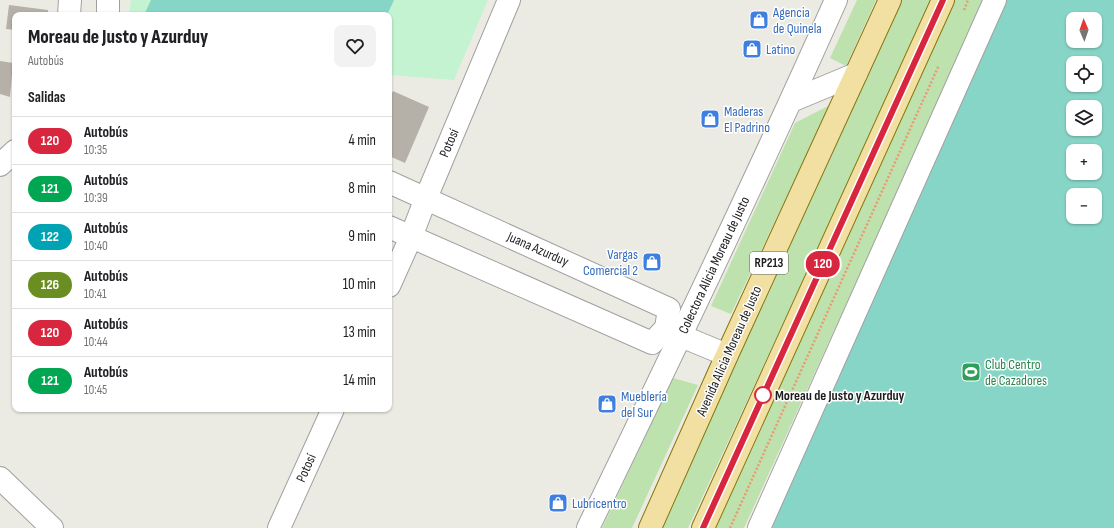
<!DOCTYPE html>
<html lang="es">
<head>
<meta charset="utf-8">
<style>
	:root { --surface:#fff; --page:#f2f2f2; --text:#202124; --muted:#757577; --line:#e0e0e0 }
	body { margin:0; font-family:"Sofia Sans Condensed",sans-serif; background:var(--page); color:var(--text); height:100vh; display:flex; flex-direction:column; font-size:15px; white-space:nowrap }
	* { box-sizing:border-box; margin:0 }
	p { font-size:13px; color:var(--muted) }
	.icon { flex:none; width:22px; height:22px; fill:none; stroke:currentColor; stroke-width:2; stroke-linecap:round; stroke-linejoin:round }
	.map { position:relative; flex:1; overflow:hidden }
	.details { position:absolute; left:12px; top:12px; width:380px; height:400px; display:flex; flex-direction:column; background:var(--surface); border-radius:8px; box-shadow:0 1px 3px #0004 }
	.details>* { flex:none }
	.badge { padding:0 8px; border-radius:13px; font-size:14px; line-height:26px }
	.needle { width:26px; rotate:358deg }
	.tools { position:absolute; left:1066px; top:12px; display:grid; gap:8px }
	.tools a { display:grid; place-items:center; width:36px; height:36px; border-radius:8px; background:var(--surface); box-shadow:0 1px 3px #0004; font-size:20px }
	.map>.badge { position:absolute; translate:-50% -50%; box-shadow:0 0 0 2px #fff }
	h2 { padding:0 16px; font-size:15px; line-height:36px }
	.round { display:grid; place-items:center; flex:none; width:42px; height:42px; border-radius:8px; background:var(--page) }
	.head { display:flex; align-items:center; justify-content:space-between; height:68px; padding:0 16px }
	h1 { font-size:19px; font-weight:800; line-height:30px }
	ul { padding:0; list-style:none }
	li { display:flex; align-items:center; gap:12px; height:48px; padding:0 16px; border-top:1px solid var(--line) }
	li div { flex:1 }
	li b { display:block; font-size:15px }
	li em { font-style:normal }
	li .badge { min-width:44px; font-weight:700; text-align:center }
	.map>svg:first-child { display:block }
	.grass { fill:#bde2ad }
	.park { fill:#c3f3d0 }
	.pitch { fill:#87d5c6; fill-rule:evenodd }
	.building { fill:#b5b1a9 }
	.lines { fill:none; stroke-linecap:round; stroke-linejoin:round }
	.minor-casing { stroke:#a0a0a0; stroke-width:24 }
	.major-casing { stroke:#86760e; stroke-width:24 }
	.path { stroke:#ec9874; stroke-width:2.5; stroke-dasharray:2 2; stroke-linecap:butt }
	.minor { stroke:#fff; stroke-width:22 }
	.major { stroke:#f2dfa2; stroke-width:22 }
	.line-casing { stroke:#fff; stroke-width:9 }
	.line { stroke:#d7263d; stroke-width:6 }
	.stop-dot { fill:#fff; stroke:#d7263d; stroke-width:2 }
	.labels { text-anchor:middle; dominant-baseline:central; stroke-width:3; stroke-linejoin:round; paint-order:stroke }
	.shield { fill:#fff; stroke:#606060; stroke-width:1 }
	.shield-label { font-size:13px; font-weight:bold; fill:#1c1c1c }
	.shop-label { font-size:14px; fill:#366cbe; stroke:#fff; text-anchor:start }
	.street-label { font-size:14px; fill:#1c1c1c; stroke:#fff }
	.leisure-label { font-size:14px; fill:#27864d; stroke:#fff; text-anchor:start }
	.stop-label { font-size:14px; font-weight:bold; fill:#1c1c1c; stroke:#fff; text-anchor:start }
</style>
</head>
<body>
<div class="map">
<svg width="1114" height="528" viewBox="0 0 1114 528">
	<rect width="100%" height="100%" fill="#ecebe3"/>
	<!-- grass -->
	<g class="grass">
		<path d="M 857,0 L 876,0 L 846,66 L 830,58 Z"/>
		<path d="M 902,0 L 933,0 L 688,528 L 653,528 Z"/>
		<path d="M 951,0 L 985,0 L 744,528 L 712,528 Z"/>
		<path d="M 830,105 L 731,314 L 711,306 L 795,123 Z"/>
		<path d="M 673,378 L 698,385 L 632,528 L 602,528 Z"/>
	</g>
	<!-- park -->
	<path class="park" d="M 131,0 L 488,0 L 454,80 L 389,75 L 389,15 L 129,15 Z"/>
	<!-- pitch -->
	<g class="pitch">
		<path d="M 151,0 L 394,0 L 387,15 L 144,15 Z"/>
		<path d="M 994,0 L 1114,0 L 1114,528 L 759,528 ZM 1073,19 L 1095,19 L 1095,41 L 1073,41 ZM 1073,63 L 1095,63 L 1095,85 L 1073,85 ZM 1073,107 L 1095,107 L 1095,129 L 1073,129 ZM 1073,151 L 1095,151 L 1095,173 L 1073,173 ZM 1073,195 L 1095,195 L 1095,217 L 1073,217 Z"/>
	</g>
	<!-- building -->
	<g class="building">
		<path d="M 9,5 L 48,10 L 48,15 L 15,15 L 15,30 L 6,29 Z"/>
		<path d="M 0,61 L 13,63 L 10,97 L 0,94 Z"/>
		<path d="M 393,91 L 429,107 L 405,163 L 389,156 L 389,99 Z"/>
	</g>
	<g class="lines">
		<!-- minor casing -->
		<g class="minor-casing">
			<g id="minor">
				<path d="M 69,15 L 70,0"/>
				<path d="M 108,15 L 108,0"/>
				<path d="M 791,101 L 856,74"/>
				<path d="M 0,165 L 15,151"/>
				<path d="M 389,182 L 669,309 L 666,328 L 652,343 L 389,227"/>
				<path d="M 389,286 L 411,237 L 426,198 L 509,0"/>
				<path d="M 669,329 L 681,336 L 727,355"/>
				<path d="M 0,478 L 52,528"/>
				<path d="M 279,528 L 333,409"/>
				<path d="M 588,528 C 673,353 757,178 836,0"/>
				<path d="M 759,528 L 995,0"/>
			</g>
		</g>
		<!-- major casing -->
		<g class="major-casing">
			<g id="major">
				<path d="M 650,528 L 727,355 L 890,0"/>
				<path d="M 703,528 L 943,0"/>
			</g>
		</g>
		<!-- path -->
		<g class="path">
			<path d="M 964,10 L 968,0"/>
			<path d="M 730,528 L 939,65"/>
		</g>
		<!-- minor -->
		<use href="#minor" class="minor"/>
		<!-- major -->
		<use href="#major" class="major"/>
	</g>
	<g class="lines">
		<!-- line casing -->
		<g class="line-casing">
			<path id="line" d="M 703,528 L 943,0"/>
		</g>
		<!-- line -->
		<use href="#line" class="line"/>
	</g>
	<!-- icons -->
	<defs>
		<g id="shop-square" transform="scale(1)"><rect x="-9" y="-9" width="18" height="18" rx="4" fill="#3f7fe0" stroke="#fff"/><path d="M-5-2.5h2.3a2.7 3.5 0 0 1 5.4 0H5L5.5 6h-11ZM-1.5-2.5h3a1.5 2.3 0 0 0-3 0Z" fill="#fff"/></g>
		<g id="stadium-square" transform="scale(1)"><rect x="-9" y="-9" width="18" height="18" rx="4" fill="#2e9e5b" stroke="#fff"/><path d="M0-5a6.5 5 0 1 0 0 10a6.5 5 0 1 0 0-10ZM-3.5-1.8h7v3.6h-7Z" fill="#fff"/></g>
	</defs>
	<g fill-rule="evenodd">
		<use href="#shop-square" x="759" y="20"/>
		<use href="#shop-square" x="752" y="49"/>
		<use href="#shop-square" x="710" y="119"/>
		<use href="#shop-square" x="652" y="262"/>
		<use href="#stadium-square" x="971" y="372"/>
		<use href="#shop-square" x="607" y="404"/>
		<use href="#shop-square" x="558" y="503"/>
	</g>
	<!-- markers -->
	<circle class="stop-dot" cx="763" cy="395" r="8"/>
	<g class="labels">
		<!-- shield labels -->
		<rect class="shield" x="750" y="252" width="38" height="22" rx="3"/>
		<g class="shield-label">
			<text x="769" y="263">RP213</text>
		</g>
		<!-- shop labels -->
		<g class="shop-label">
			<text x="773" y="12">Agencia<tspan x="773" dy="16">de Quinela</tspan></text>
			<text x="766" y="49">Latino</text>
			<text x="724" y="111">Maderas<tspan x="724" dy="16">El Padrino</tspan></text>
			<text x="638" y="254" text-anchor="end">Vargas<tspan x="638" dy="16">Comercial 2</tspan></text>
			<text x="621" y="396">Mueblería<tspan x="621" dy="16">del Sur</tspan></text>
			<text x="572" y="503">Lubricentro</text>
		</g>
		<!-- street labels -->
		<g class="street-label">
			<text transform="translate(449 143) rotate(-67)">Potosí</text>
			<text transform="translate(538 249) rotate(24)">Juana Azurduy</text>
			<text transform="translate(714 265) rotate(-65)">Colectora Alicia Moreau de Justo</text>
			<text transform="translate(729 351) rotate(-66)">Avenida Alicia Moreau de Justo</text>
			<text transform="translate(306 468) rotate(-66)">Potosí</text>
		</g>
		<!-- leisure labels -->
		<g class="leisure-label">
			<text x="985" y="364">Club Centro<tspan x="985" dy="16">de Cazadores</tspan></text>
		</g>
		<!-- stop labels -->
		<g class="stop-label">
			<text x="775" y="395">Moreau de Justo y Azurduy</text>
		</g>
	</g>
</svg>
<div class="tools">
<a><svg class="needle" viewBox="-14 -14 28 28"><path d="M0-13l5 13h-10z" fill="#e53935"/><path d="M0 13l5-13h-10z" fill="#757577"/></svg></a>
<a><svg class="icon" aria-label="locate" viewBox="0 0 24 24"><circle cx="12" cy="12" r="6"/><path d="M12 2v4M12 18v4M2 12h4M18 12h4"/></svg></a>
<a><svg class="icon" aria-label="layers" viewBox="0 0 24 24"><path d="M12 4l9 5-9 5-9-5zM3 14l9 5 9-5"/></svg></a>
<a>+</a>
<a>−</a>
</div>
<b class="badge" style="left:823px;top:264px;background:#d7263d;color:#fff">120</b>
<section class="details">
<div class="head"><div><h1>Moreau de Justo y Azurduy</h1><p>Autobús</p></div><a class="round"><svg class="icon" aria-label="heart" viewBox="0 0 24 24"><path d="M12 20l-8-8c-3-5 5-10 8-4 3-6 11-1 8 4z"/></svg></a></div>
<h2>Salidas</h2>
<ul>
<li><span class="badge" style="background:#d7263d;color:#fff">120</span><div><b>Autobús</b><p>10:35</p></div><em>4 min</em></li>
<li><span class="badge" style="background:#00a651;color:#fff">121</span><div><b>Autobús</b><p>10:39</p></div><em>8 min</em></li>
<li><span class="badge" style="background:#00a3b4;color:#fff">122</span><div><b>Autobús</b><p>10:40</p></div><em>9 min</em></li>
<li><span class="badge" style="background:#6b8e23;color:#fff">126</span><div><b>Autobús</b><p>10:41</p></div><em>10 min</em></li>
<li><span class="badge" style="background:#d7263d;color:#fff">120</span><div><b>Autobús</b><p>10:44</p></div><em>13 min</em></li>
<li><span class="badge" style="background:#00a651;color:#fff">121</span><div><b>Autobús</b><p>10:45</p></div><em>14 min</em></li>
</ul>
</section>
</div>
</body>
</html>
